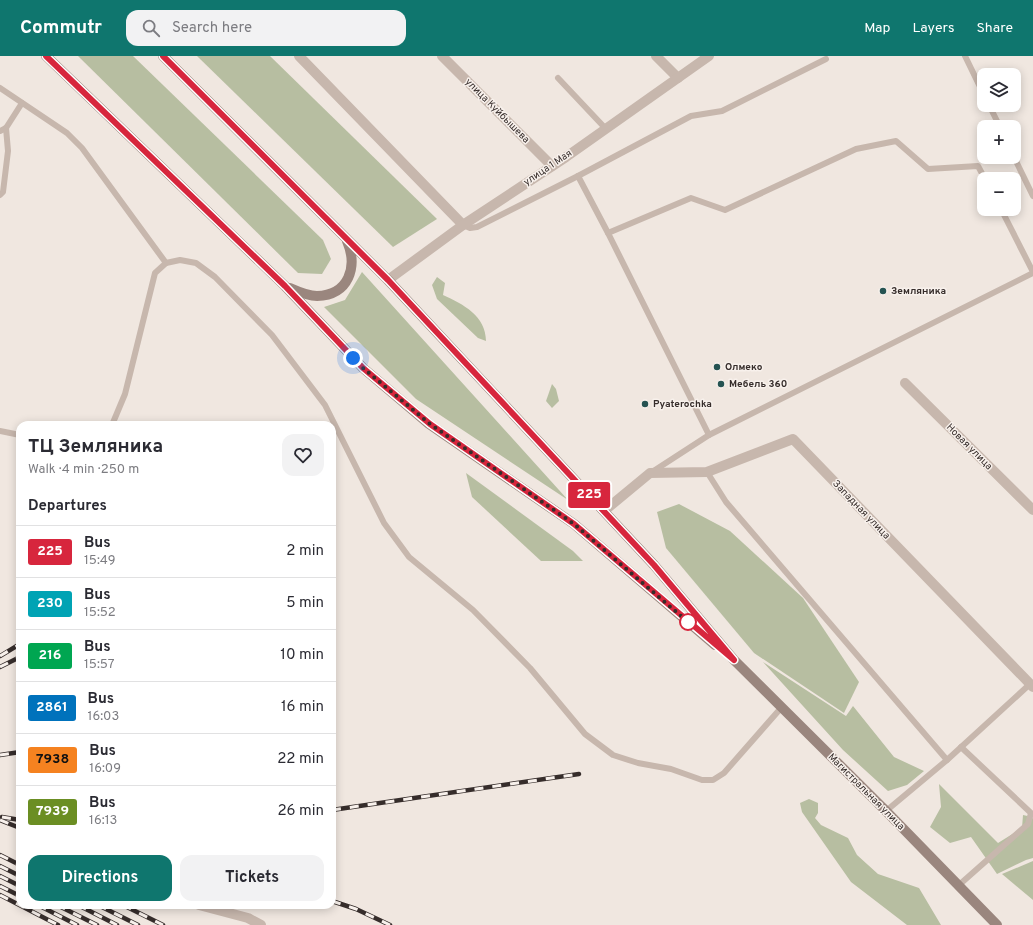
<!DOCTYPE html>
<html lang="en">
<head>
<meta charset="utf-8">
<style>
	:root { --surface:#fff; --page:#f2f2f3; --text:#2b2b33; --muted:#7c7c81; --line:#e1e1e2; --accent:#0f766e }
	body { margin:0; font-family:Overpass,sans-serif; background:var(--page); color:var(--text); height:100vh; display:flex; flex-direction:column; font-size:15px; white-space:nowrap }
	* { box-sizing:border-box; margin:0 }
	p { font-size:13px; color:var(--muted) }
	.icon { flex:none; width:22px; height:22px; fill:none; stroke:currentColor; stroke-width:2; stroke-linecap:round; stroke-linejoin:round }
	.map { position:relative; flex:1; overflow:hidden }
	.panel { position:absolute; left:16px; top:365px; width:320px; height:488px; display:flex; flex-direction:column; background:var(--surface); border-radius:12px; box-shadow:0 2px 10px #0003 }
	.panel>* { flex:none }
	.badge { padding:0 8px; border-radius:3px; font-size:14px; line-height:26px }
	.controls { position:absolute; left:977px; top:12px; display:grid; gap:8px }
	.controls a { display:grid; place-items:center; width:44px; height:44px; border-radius:8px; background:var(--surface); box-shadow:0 2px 10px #0003; font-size:20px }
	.you { position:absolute; width:20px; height:20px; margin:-10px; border:3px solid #fff; border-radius:50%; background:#1a73e8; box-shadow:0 0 0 6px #1a73e833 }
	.map>.badge { position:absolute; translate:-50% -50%; box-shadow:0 0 0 2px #fff }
	h2 { padding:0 12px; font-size:15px; line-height:36px }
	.round { display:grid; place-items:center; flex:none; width:42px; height:42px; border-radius:12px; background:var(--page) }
	.summary { display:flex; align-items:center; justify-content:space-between; height:68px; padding:0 12px }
	h1 { font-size:19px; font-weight:700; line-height:30px }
	.primary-button { display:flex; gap:8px; margin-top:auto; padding:8px 12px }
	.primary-button a { flex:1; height:46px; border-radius:12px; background:var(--accent); color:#fff; font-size:16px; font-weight:700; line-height:46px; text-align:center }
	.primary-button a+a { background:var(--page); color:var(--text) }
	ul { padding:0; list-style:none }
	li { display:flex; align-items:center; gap:12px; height:52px; padding:0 12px; border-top:1px solid var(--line) }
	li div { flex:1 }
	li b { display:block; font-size:15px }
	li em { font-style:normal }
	li .badge { min-width:44px; font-weight:700; text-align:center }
	header { display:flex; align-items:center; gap:24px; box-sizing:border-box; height:56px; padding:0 20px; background:var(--accent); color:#fff }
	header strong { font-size:19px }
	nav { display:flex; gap:22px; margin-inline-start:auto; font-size:14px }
	.search { width:280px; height:36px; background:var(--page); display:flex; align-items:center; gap:10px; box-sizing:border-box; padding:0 14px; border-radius:12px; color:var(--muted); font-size:15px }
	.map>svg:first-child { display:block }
	.green { fill:#b7bea1 }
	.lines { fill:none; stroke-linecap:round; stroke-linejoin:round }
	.service { stroke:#c7b7ad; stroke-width:6 }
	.minor { stroke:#c7b7ad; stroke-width:10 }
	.tertiary { stroke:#c7b7ad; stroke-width:10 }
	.secondary { stroke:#9a867e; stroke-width:10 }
	.rail-casing { stroke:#362d2b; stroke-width:4.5 }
	.rail { stroke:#f8f1ec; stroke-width:3; stroke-dasharray:9; stroke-linecap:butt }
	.line-casing { stroke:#fff; stroke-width:9 }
	.line { stroke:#d7263d; stroke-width:6 }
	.walk { stroke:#362d2b; stroke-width:4; stroke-dasharray:0 7.2 }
	.poi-dot { fill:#255352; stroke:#f8f1ec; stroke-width:1.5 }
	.stop-dot { fill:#fff; stroke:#d7263d; stroke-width:2 }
	.labels { text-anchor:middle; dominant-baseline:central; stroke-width:3; stroke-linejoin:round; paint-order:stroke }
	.street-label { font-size:10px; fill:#362d2b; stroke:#f8f1ec }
	.poi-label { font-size:10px; font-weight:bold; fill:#362d2b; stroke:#f8f1ec; text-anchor:start }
</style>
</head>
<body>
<header>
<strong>Commutr</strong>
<div class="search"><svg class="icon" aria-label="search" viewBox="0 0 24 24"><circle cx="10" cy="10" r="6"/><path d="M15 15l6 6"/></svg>Search here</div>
<nav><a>Map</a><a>Layers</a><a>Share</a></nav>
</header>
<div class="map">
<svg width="1033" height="869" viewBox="0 0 1033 869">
	<rect width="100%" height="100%" fill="#f0e7e0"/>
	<!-- green -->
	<g class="green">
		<path d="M 78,0 L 133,0 L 323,184 L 331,203 L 322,218 L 298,217 Z"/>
		<path d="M 197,0 L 270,0 L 437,163 L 393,191 Z"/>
		<path d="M 362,216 L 568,444 L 416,343 L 324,251 L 345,244 Z"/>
		<path d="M 437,221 L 445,227 L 443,239 C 463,248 486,260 486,285 L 478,282 L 437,243 L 432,229 Z"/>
		<path d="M 552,328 L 556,333 L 559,345 L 552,352 L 546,345 Z"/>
		<path d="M 466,417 L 573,495 L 583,505 L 541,505 L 472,441 Z"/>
		<path d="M 679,448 L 730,475 L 803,542 L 859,626 L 844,657 L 754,597 L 666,492 L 657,456 Z"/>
		<path d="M 763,606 L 846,660 L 853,650 L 894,701 L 924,715 L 907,729 L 888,735 L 843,694 Z"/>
		<path d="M 939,728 L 998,787 L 1022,772 L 1023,759 L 1032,761 L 1033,763 L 1033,802 L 1026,804 L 997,818 L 971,781 L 950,787 L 930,771 L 941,751 Z"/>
		<path d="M 809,743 L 818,747 L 818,757 L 815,762 L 821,769 L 848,782 L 857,799 L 878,818 L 919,832 L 941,869 L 907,869 L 851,826 L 802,756 L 800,747 Z"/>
		<path d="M 1033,805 L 1033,844 L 1002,818 Z"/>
	</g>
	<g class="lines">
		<!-- service -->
		<g class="service">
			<path d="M 965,0 L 984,39"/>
			<path d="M 558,22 L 606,73"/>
			<path d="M 0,32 L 67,77 L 82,92 L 166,207"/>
			<path d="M 989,49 L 1000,71"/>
			<path d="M 0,75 L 6,72 L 22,47"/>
			<path d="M 1014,101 L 1033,140"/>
			<path d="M 578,120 L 608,177"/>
			<path d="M 0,139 L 3,136 L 8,95 L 6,72"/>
			<path d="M 1001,153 L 1033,216"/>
			<path d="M 463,169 L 470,172 L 477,171 L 578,120 L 691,60 L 722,55 L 826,3"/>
			<path d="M 112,369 L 125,338 L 155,217 L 166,207 L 180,204 L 196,207 L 215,221 L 272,279 L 325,349 L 384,467 L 409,501 L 473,554 L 530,612 L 585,678 L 613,699 L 638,707 L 671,713 L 702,724 L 713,724 L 724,717 L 781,652"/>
			<path d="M 0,375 L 20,379"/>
			<path d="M 709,379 L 608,177 L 691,142 L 725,154 L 856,93 L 896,85 L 928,113 L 978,110 L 985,123"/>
			<path d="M 652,416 L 709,379 L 1033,217"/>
			<path d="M 707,416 L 726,446 L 947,704 L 886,755"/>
			<path d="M 947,704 L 1030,628"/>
			<path d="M 959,829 L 1028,768 L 1031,757 L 961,691"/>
		</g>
		<!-- minor -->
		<g class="minor">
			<path d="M 299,0 L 463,169"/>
			<path d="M 442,0 L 552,110"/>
			<path d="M 656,0 L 678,22"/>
			<path d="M 905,327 L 1033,454"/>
			<path d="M 604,455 L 650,417 L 707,416 L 793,383 L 1033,631"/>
			<path d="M 199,849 L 248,862 L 261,869"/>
		</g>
		<!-- tertiary -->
		<path class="tertiary" d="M 388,224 L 463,169 L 566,101 L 709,0"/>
		<!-- secondary -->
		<g class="secondary">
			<path d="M 46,0 L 285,230 L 363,312 L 429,368 L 574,468 L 715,589"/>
			<path d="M 163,0 L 388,224 L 654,509 L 734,604 L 886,755 L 997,869"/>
			<path d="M 290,232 C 299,236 308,240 317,240 C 349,239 358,211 347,185"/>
		</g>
		<!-- rail casing -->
		<g class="rail-casing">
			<g id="rail">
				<path d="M 0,600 L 20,588"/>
				<path d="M 0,611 L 20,601"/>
				<path d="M 0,699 L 20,696"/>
				<path d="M 332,754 L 579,718"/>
				<path d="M 2,761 L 20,764"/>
				<path d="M 0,764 L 20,772"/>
				<path d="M 0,799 L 20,809"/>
				<path d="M 0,810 L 20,820"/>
				<path d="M 0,820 L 20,830"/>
				<path d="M 0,830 L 20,840"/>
				<path d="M 0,839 L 58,869"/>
				<path d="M 332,845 L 356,853 L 390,869"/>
				<path d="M 38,849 L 77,869"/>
				<path d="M 57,849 L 97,869"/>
				<path d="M 78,849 L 117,869"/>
				<path d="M 98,849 L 138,869"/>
				<path d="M 123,849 L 163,869"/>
			</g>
		</g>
		<!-- rail -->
		<use href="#rail" class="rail"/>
	</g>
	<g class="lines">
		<!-- line casing -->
		<g class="line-casing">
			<path id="line" d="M 46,0 L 285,230 L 363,312 L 430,368 L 574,468 L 734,604 L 654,509 L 388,224 L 163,0"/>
		</g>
		<!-- line -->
		<use href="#line" class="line"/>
		<!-- walk -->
		<path class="walk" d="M 353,302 L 363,312 L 430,368 L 574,468 L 688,566"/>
	</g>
	<!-- markers -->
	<g class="poi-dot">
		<circle cx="883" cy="235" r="4"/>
		<circle cx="717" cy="311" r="4"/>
		<circle cx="721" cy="328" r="4"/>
		<circle cx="645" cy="348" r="4"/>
	</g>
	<circle class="stop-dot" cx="688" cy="566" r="8"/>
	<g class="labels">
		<!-- street labels -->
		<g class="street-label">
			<text transform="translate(497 55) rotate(45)">улица Куйбышева</text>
			<text transform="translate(548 112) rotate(-34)">улица 1 Мая</text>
			<text transform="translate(969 391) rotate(45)">Новая улица</text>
			<text transform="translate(861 454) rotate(46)">Западная улица</text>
			<text transform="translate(866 736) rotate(45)">Магистральная улица</text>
		</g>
		<!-- poi labels -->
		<g class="poi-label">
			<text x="891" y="235">Земляника</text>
			<text x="725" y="311">Олмеко</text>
			<text x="729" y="328">Мебель 360</text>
			<text x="653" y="348">Pyaterochka</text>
		</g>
	</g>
</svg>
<div class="controls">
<a><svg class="icon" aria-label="layers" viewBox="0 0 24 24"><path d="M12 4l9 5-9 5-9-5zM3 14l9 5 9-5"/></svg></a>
<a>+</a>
<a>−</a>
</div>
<div class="you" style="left:353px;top:302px"></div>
<b class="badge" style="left:589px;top:439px;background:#d7263d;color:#fff">225</b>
<section class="panel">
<div class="summary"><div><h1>ТЦ Земляника</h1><p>Walk · 4 min · 250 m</p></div><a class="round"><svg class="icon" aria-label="heart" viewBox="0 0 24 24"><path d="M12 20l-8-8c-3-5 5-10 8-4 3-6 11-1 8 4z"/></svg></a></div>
<h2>Departures</h2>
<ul>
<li><span class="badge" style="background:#d7263d;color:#fff">225</span><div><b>Bus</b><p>15:49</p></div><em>2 min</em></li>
<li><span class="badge" style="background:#00a3b4;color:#fff">230</span><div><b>Bus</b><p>15:52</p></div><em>5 min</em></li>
<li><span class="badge" style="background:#00a651;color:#fff">216</span><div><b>Bus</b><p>15:57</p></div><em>10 min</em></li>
<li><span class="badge" style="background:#0072bc;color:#fff">2861</span><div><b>Bus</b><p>16:03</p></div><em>16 min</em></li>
<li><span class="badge" style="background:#f58220;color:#111">7938</span><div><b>Bus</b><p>16:09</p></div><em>22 min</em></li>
<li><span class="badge" style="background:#6b8e23;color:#fff">7939</span><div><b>Bus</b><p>16:13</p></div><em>26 min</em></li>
</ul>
<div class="primary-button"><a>Directions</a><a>Tickets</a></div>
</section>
</div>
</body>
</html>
